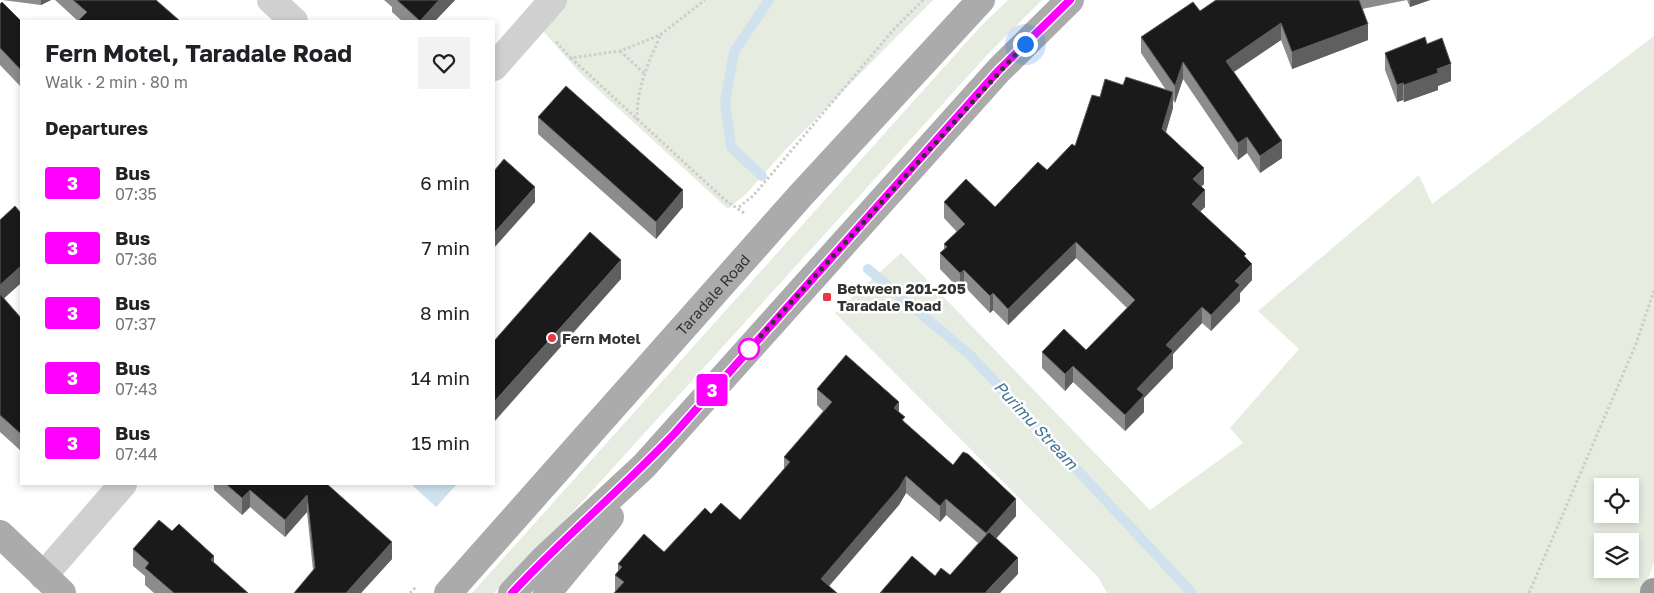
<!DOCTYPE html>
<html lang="en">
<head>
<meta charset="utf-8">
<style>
	:root { --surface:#fff; --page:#f2f2f2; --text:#202124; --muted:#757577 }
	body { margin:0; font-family:"Golos Text",sans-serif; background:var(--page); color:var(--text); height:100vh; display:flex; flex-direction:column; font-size:19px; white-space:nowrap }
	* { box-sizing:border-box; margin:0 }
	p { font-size:16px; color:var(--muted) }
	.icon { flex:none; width:28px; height:28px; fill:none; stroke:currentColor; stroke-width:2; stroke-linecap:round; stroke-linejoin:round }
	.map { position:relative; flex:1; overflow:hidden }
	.sheet { position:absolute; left:20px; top:20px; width:475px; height:465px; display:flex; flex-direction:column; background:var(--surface); border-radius:0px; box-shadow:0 2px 8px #0003 }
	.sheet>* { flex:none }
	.badge { padding:0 10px; border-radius:4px; font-size:18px; line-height:32px }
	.tools { position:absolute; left:1594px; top:478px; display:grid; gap:10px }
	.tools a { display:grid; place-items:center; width:45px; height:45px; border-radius:0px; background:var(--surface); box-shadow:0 2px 8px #0003; font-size:25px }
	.you { position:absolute; width:25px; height:25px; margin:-12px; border:4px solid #fff; border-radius:50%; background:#1a73e8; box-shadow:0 0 0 8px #1a73e833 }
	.map>.badge { position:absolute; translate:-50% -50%; box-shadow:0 0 0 2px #fff }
	h2 { padding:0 25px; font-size:19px; line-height:45px }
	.round { display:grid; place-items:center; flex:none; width:52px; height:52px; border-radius:0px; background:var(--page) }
	.headline { display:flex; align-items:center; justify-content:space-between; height:85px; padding:0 25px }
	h1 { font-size:24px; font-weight:700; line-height:38px }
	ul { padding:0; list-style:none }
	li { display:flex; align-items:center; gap:15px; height:65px; padding:0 25px }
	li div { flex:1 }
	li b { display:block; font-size:19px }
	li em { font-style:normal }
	li .badge { min-width:55px; font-weight:700; text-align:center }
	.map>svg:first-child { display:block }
	.grass { fill:#e6ecdf; fill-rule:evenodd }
	.water { fill:#cfe2ee }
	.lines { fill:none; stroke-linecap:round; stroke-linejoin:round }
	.stream { stroke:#cfe2ee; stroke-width:10 }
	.path { stroke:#cdcdcd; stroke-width:3; stroke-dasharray:2.5 2.5; stroke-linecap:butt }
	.minor { stroke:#d0d0d0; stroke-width:28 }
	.major { stroke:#ababab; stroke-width:28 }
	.highway { stroke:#9a9a9a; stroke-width:28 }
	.wall { fill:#8c8c8c }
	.shaded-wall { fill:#5f5f5f }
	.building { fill:#1a1a1a; stroke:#5f5f5f }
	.line-casing { stroke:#fff; stroke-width:11 }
	.line { stroke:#f0f; stroke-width:8 }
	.walk { stroke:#333; stroke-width:5; stroke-dasharray:0 9 }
	.poi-dot { fill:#e63946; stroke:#fff; stroke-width:2 }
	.stop-dot { fill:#fff; stroke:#f0f; stroke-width:2.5 }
	.labels { text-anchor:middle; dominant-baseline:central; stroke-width:5; stroke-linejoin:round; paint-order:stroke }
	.poi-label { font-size:15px; font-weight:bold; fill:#333; stroke:#fff; text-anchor:start }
	.street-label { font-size:15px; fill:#333; stroke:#fff }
	.water-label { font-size:16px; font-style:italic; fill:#3f7597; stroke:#fff }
</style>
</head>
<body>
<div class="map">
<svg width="1654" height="593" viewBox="0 0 1654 593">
	<rect width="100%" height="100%" fill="#fff"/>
	<!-- grass -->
	<g class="grass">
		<path d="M 554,0 L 933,0 L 785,150 L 746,194 L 728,209 L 582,75 L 534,21 Z"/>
		<path d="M 1008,0 L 1042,0 L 988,54 L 562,524 L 494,593 L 472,593 L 981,26 Z"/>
		<path d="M 1654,36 L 1654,562 L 1643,593 L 1107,593 L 1098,577 L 835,313 L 901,253 L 1150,510 L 1243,443 L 1230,428 L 1299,349 L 1258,311 L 1419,175 L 1432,204 ZM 1602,486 L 1630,486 L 1630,514 L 1602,514 ZM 1602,541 L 1630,541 L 1630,569 L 1602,569 Z"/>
	</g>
	<!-- water -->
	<path class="water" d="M 415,484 L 457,484 L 436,507 L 413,486 Z"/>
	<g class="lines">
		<!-- stream -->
		<g class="stream">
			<path d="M 762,176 L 731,147 L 725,102 L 734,52 L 769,0"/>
			<path d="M 868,269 L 970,355 L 1192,593"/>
		</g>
		<!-- path -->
		<g class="path">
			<path d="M 556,42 L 571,58 L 620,51 L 660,35 L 705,0"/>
			<path d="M 620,51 L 644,73"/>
			<path d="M 571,58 L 725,200 L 744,213"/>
			<path d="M 637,120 C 637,86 647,67 660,36"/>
			<path d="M 739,207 L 753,196 L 895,28 L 923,0"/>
			<path d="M 410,593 L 417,586"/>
			<path d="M 1529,593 L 1636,344 L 1654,290"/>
		</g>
		<!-- minor -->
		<g class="minor">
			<path d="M 271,0 L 294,21"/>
			<path d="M 494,67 L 553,0"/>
			<path d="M 43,576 L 123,484"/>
		</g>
		<!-- major -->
		<g class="major">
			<path d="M 0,534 L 62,593"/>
			<path id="s1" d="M 448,593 L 801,195 L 981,0"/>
			<path d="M 512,593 L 544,559 L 644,466 L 999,70 L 1070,0"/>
			<path d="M 547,593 L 610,517"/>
		</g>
		<!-- highway -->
		<path class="highway" d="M 1654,593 L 1654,592"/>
	</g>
	<!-- wall -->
	<g class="wall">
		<path d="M 2,0 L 51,0 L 41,5 Z"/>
		<path d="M 55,0 L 156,0 L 78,21 Z"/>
		<path d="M 384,0 L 455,0 L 435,21 L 402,21 L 392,12 L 392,7 Z"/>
		<path d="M 1216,0 L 1430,0 L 1410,7 L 1407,0 L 1362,9 L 1368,40 L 1292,69 L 1281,40 L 1234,72 L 1282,158 L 1260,173 L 1247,153 L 1238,160 L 1183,79 L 1175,103 L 1173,100 L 1173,108 L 1166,132 L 1204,184 L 1201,187 L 1205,207 L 1200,211 L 1246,257 L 1252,280 L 1240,293 L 1240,301 L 1211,331 L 1202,323 L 1173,354 L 1173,368 L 1144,398 L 1144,412 L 1125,431 L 1073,382 L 1065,391 L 1042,368 L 1042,352 L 1086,350 L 1127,308 L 1076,258 L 1008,325 L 993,310 L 990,313 L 964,286 L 960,290 L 940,269 L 940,253 L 944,249 L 944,244 L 957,232 L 944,218 L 944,202 L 995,207 L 1047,170 L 1075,146 L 1100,97 L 1123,85 L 1166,90 L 1141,53 L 1141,37 L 1200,11 Z"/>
		<path d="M 0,4 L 21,21 L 21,87 L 0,65 Z"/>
		<path d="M 1427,44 L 1451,81 L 1438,86 L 1438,90 L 1404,102 L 1403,100 L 1397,102 L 1385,70 L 1385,53 Z"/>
		<path d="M 538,117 L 683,207 L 656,239 L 538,134 Z"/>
		<path d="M 0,220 L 21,283 L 4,298 L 21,318 L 21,451 L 0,432 Z"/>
		<path d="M 817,389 L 899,412 L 905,423 L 953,465 L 1016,516 L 996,538 L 1018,574 L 935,576 L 950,575 L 978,543 L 946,515 L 940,522 L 906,493 L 899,505 L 829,586 L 615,592 L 615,575 L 618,571 L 618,564 L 664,552 L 711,514 L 740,520 L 784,470 L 784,457 L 823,411 L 817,405 Z"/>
		<path d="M 214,484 L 327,484 L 392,559 L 361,593 L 294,593 L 313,570 L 307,512 L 285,537 L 250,507 L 242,515 L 214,490 Z"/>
		<path d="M 172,531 L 214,563 L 248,593 L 154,593 L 145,585 L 145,576 L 133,566 L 133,549 Z"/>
	</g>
	<!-- shaded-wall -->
	<g class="shaded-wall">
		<path d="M 41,0 L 51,0 L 41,5 Z"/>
		<path d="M 439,0 L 455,0 L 435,21 L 420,21 Z"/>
		<path d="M 1410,0 L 1430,0 L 1410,7 Z"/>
		<path d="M 1281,23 L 1281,40 L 1226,77 L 1226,61 Z"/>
		<path d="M 1368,24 L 1368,40 L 1292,69 L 1292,52 Z"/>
		<path d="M 1183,62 L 1183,79 L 1175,103 L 1175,86 Z"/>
		<path d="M 1451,64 L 1451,81 L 1438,86 L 1438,90 L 1404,102 L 1404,85 L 1437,69 Z"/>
		<path d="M 1403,83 L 1403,100 L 1397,102 L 1397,85 Z"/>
		<path d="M 1173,92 L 1173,108 L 1162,145 L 1162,129 Z"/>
		<path d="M 1247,137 L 1247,153 L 1238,160 L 1238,143 Z"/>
		<path d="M 1282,141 L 1282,158 L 1260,173 L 1260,156 Z"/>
		<path d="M 1204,168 L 1204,184 L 1193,195 L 1193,179 Z"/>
		<path d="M 535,187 L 535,202 L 494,248 L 494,233 Z"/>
		<path d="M 683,190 L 683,207 L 656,239 L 656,222 Z"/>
		<path d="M 1205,190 L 1205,207 L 1192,220 L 1192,204 Z"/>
		<path d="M 1076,242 L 1076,258 L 1008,325 L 1008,309 Z"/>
		<path d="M 621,260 L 621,279 L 494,422 L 494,402 Z"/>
		<path d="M 1252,264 L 1252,280 L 1240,293 L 1240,301 L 1211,331 L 1211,315 L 1235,281 Z"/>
		<path d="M 21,266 L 21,283 L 0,302 L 0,285 Z"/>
		<path d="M 964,270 L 964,286 L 960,290 L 960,273 Z"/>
		<path d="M 993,293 L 993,310 L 990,313 L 990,296 Z"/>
		<path d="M 1202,307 L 1202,323 L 1173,354 L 1173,368 L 1144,398 L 1144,412 L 1125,431 L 1125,415 L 1137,389 L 1166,345 Z"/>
		<path d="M 1073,366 L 1073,382 L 1065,391 L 1065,374 Z"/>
		<path d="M 899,402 L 899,419 L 894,408 Z"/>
		<path d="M 906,476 L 906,493 L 899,505 L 823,593 L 821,579 Z"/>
		<path d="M 250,490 L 250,507 L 242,515 L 242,498 Z"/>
		<path d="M 307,495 L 307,512 L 285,537 L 285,520 Z"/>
		<path d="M 946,499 L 946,515 L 940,522 L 940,506 Z"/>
		<path d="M 1016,499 L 1016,516 L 986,550 L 986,533 Z"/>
		<path d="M 392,542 L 392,559 L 361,593 L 346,593 Z"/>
		<path d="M 214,556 L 214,573 L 211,560 Z"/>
		<path d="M 1018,558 L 1018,574 L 1000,593 L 985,593 Z"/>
	</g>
	<!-- building -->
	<g class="building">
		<path d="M 73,0 L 156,0 L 180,21 L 78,21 L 87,12 Z"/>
		<path d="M 397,0 L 439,0 L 420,21 Z"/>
		<path d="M 1216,0 L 1359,0 L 1368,24 L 1292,52 L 1281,23 L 1226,61 L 1282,141 L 1260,156 L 1247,137 L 1238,143 L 1183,62 L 1175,86 L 1141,37 L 1193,2 L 1200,11 Z"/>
		<path d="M 2,2 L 21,21 L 21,70 L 0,48 L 0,4 Z"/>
		<path d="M 1425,37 L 1427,44 L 1442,38 L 1451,64 L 1437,69 L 1438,73 L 1404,85 L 1403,83 L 1397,85 L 1385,53 Z"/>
		<path d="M 1126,77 L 1173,92 L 1162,129 L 1204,168 L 1193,179 L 1205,190 L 1192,204 L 1246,254 L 1244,256 L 1252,264 L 1235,281 L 1240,285 L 1211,315 L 1202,307 L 1166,345 L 1173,351 L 1137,389 L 1144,395 L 1125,415 L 1073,366 L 1065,374 L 1042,352 L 1064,329 L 1086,350 L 1135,300 L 1076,242 L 1008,309 L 993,293 L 990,296 L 964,270 L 960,273 L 940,253 L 947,247 L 944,244 L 965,224 L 944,202 L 966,179 L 995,207 L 1038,162 L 1047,170 L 1072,144 L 1075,146 L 1092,95 L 1100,97 L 1105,79 L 1123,85 Z"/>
		<path d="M 566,86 L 683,190 L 656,222 L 538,117 Z"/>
		<path d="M 504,159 L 535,187 L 494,233 L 494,171 Z"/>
		<path d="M 15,206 L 21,213 L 21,266 L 0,285 L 0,220 Z"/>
		<path d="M 590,232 L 621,260 L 494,402 L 494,341 Z"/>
		<path d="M 0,294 L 21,318 L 21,434 L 0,415 Z"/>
		<path d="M 846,355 L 899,402 L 894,408 L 905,417 L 902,420 L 953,465 L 963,452 L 968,454 L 1016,499 L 986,533 L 946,499 L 940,506 L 906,476 L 899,488 L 821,579 L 837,593 L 614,593 L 624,582 L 615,575 L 622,567 L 618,564 L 644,534 L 664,552 L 705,508 L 711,514 L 721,503 L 740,520 L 790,462 L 784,457 L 832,402 L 817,389 Z"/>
		<path d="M 226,484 L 327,484 L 392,542 L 346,593 L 294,593 L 315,568 L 307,495 L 285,520 L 250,490 L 242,498 Z"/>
		<path d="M 159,520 L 172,531 L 179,524 L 214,556 L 211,560 L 248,593 L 174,593 L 145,568 L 149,563 L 133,549 Z"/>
		<path d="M 989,532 L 1018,558 L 985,593 L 880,593 L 912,556 L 935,576 L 941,568 L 950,575 Z"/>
	</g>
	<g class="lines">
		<!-- line casing -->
		<g class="line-casing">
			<path id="line" d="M 512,593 C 564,537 623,488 675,433 L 999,70 L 1070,0"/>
		</g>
		<!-- line -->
		<use href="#line" class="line"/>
		<!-- walk -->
		<path class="walk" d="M 749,349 L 1025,44"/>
	</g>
	<!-- markers -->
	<g class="poi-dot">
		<rect x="822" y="292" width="10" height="10" rx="2.5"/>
		<circle cx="552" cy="338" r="5"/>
	</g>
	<circle class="stop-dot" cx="749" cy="349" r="10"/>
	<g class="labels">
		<!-- poi labels -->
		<g class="poi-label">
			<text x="837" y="288">Between 201-205<tspan x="837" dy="17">Taradale Road</tspan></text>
			<text x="562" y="338">Fern Motel</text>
		</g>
		<!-- street labels -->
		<g class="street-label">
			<text stroke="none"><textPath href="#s1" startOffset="399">Taradale Road</textPath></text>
		</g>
		<!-- water labels -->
		<g class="water-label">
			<text transform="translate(1036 425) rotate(47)">Purimu Stream</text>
		</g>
	</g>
</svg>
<div class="tools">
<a><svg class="icon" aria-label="locate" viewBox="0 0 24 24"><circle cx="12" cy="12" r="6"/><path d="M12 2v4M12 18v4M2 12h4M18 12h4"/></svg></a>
<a><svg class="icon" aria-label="layers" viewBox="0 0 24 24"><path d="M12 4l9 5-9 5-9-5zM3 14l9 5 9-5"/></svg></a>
</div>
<div class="you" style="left:1025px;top:44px"></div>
<b class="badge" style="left:712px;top:390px;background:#f0f;color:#fff">3</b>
<section class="sheet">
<div class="headline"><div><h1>Fern Motel, Taradale Road</h1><p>Walk · 2 min · 80 m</p></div><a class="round"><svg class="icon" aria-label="heart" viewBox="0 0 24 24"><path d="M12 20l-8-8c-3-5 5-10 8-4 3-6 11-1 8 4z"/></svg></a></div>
<h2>Departures</h2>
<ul>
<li><span class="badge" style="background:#f0f;color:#fff">3</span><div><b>Bus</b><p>07:35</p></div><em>6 min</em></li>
<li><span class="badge" style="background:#f0f;color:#fff">3</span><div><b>Bus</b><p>07:36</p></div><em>7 min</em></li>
<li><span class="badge" style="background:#f0f;color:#fff">3</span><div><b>Bus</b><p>07:37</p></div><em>8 min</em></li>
<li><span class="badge" style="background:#f0f;color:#fff">3</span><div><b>Bus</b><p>07:43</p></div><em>14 min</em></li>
<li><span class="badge" style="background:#f0f;color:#fff">3</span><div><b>Bus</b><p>07:44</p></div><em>15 min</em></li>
</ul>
</section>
</div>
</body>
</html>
